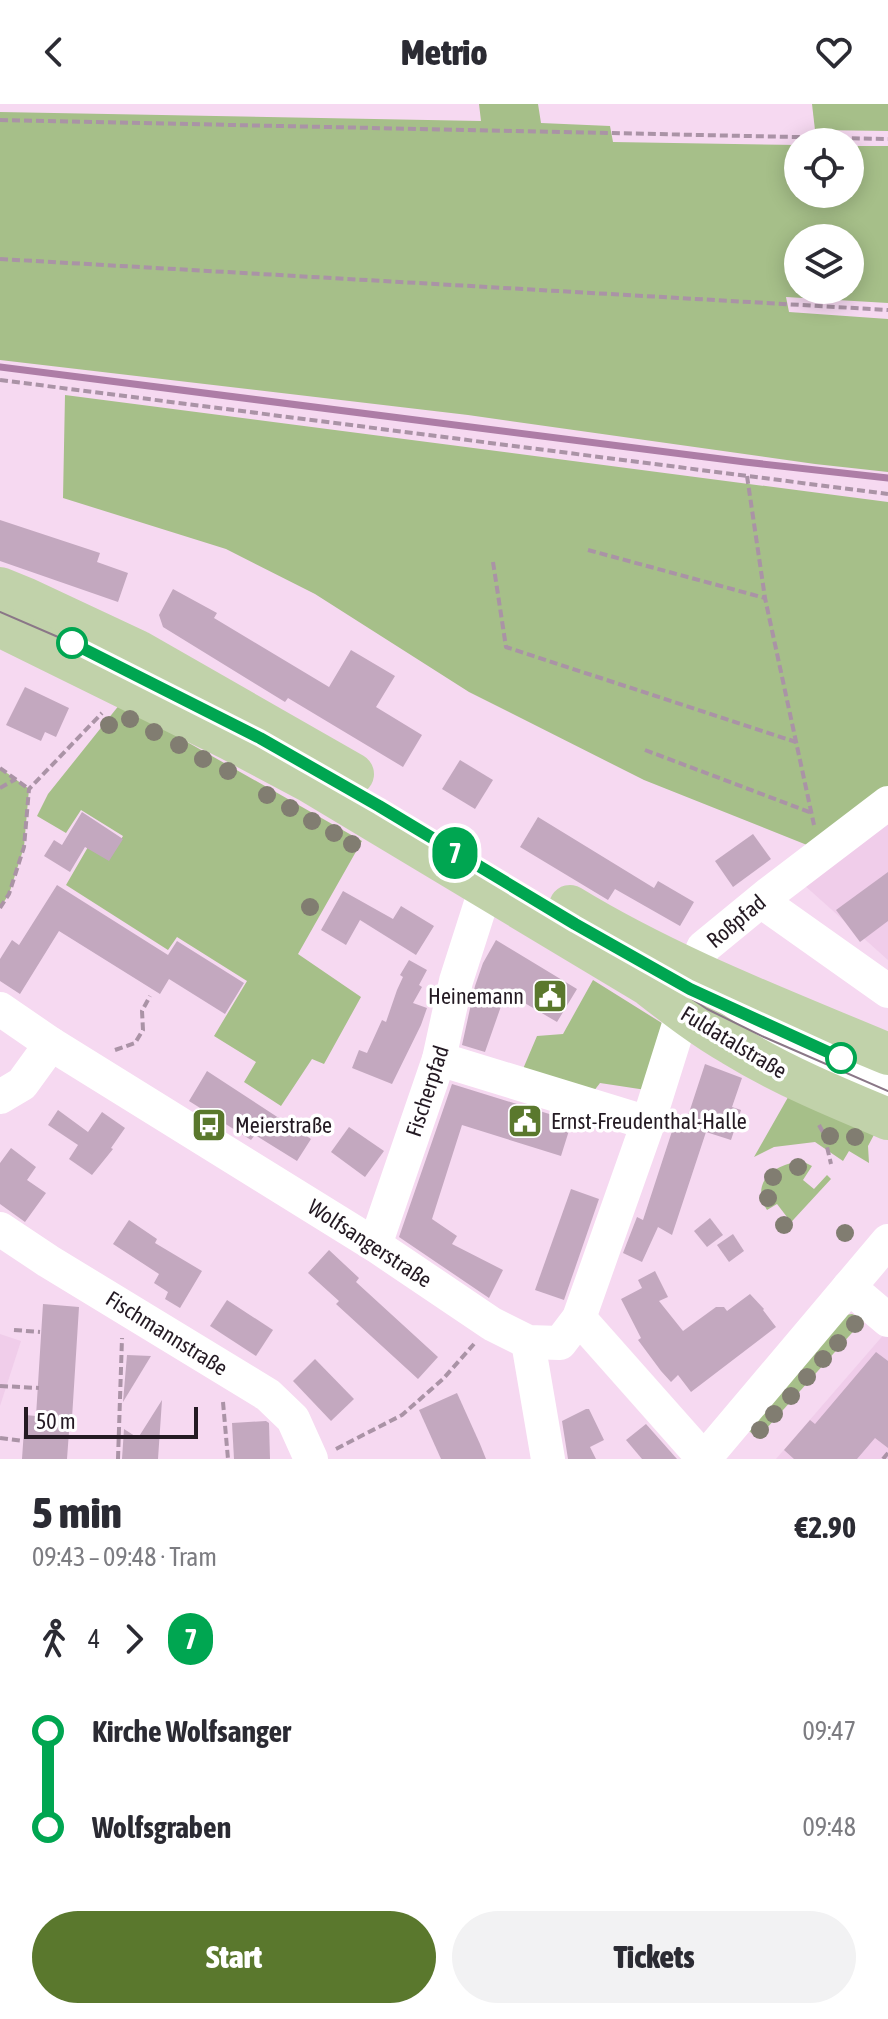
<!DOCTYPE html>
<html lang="en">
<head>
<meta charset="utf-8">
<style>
	:root { --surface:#fff; --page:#f2f2f3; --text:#2b2b33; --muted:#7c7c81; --accent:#5a782d }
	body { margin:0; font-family:"Asap Condensed",sans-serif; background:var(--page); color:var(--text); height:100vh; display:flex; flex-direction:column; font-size:30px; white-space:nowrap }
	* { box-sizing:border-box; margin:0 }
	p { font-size:26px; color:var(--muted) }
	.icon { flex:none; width:44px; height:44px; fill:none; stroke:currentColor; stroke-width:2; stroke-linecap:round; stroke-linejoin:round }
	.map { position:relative; height:1355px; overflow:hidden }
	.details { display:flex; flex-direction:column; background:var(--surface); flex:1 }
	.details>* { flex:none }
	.badge { padding:0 16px; border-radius:26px; font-size:28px; line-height:52px }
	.controls { position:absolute; left:784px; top:24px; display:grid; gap:16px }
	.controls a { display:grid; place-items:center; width:80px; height:80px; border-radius:50%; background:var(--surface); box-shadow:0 4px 20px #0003; font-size:40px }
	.scale { position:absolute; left:24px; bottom:20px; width:174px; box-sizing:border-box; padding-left:8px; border:4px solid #241a23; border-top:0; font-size:22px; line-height:28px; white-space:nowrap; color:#241a23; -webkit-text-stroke:6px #fff; paint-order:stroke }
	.map>.badge { position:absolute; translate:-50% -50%; box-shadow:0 0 0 4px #fff }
	.legs { display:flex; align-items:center; gap:12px; height:88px; padding:0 32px; font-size:26px }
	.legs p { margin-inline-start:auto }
	.head { display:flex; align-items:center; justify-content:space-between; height:136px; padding:0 32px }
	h1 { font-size:44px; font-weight:800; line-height:60px }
	.button { display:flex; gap:16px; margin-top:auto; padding:16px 32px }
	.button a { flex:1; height:92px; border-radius:48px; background:var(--accent); color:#fff; font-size:32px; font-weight:800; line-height:92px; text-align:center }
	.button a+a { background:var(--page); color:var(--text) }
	ul { padding:0 32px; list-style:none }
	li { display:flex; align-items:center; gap:28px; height:96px; font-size:30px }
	li i { display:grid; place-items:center; width:12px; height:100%; margin:0 10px; background:currentColor }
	li i::after { content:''; width:20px; height:20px; margin:-10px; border:6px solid; border-radius:50%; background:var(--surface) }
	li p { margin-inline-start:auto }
	li:first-child i { background:linear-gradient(#0000 50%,currentColor 0) }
	li:last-child i { background:linear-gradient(currentColor 50%,#0000 0) }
	header { display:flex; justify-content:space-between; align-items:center; height:104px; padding:0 32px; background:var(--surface); font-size:36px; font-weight:800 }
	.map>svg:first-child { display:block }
	.built { fill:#f0cdea }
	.green { fill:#a6bf89; fill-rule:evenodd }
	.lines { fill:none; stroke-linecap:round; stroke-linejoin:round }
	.stream { stroke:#ad7da6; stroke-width:7 }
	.building { fill:#c3a8bf }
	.path { stroke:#aa93a6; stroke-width:4; stroke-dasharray:8 4; stroke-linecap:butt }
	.minor { stroke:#fff; stroke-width:34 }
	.major { stroke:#c1d2aa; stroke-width:42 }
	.tram { stroke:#8a7787; stroke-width:2 }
	.tree { fill:#817d71 }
	.line-1-casing { stroke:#fff; stroke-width:18 }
	.line-1 { stroke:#00a651; stroke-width:12 }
	.stop-1-dot { fill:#fff; stroke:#00a651; stroke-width:4 }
	.labels { text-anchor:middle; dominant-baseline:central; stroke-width:7; stroke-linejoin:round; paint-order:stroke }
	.street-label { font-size:22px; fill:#241a23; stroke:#fff }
	.poi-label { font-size:22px; fill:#241a23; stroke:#fff; text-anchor:start }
</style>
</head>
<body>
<header><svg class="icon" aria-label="back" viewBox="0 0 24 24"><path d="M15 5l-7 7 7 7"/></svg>Metrio<svg class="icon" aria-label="heart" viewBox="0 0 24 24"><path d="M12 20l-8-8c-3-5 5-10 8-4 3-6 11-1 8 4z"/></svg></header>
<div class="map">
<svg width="888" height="1355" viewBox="0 0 888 1355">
	<rect width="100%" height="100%" fill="#f6d9f1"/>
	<!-- built -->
	<g class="built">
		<path d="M 888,716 L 888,856 L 803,780 Z"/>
		<path d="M 886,1228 L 888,1229 L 888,1355 L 776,1355 Z"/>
		<path d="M 0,1230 L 21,1237 L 0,1302 Z"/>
	</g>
	<!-- green -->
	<g class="green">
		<path d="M 479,0 L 538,0 L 541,19 L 610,22 L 613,38 L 798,41 L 798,90 L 850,90 L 850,42 L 888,42 L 888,199 L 786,193 L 789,208 L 888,215 L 888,368 L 815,360 L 468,311 L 0,256 L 0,8 L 481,17 ZM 798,134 L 850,134 L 850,186 L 798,186 Z"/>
		<path d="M 812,0 L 888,0 L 888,27 L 815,26 Z"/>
		<path d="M 65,291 L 888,398 L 888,682 L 812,743 L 644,676 L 469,588 L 315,490 L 226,445 L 63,394 Z"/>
		<path d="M 120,600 L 362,737 L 298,850 L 361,893 L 324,960 L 312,955 L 281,1002 L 244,978 L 256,958 L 214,932 L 247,877 L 177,833 L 168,846 L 66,781 L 88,743 L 109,755 L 123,732 L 81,706 L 66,729 L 37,712 L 48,690 Z"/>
		<path d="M 0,664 L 29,685 L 24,743 L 9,790 L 0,804 Z"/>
		<path d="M 593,876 L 665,921 L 646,986 L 600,979 L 587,996 L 520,972 L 537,932 L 563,930 Z"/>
		<path d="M 791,988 L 876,1027 L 868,1042 L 869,1059 L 849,1047 L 843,1057 L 815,1038 L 774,1043 L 754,1053 Z"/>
		<path d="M 802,1057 L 812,1062 L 803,1076 L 814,1085 L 827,1071 L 831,1075 L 782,1128 L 778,1122 L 787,1113 L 777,1100 L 767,1106 C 749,1077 776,1060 802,1057 Z"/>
		<path d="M 852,1210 C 858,1212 860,1214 859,1221 L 758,1334 L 745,1324 L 845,1211 Z"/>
	</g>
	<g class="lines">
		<!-- stream -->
		<path class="stream" d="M 0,263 L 745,358 L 888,374"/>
	</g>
	<!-- building -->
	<g class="building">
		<path d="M 0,416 L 100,449 L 97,458 L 128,469 L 118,498 L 0,457 Z"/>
		<path d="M 173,485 L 217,509 L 214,514 L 329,583 L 351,546 L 395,572 L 376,603 L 422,631 L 403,663 L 288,594 L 285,598 L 163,523 L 159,511 Z"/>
		<path d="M 25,583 L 69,604 L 56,633 L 45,628 L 41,637 L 6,621 Z"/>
		<path d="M 460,656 L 493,676 L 475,705 L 442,685 Z"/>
		<path d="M 82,708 L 123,735 L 109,757 L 85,743 L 70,768 L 44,752 L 54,736 L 62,741 Z"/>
		<path d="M 538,713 L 654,784 L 658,777 L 694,798 L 680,822 L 615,785 L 608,796 L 520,743 Z"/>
		<path d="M 753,730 L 771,755 L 733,783 L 715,757 Z"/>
		<path d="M 888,768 L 888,817 L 860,838 L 836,806 Z"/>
		<path d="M 57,781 L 168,851 L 177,837 L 244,879 L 225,910 L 169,875 L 160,890 L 59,827 L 20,890 L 0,877 L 0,855 L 12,836 L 19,841 Z"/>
		<path d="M 343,787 L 393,815 L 401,802 L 434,822 L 416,851 L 360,816 L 346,841 L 321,826 Z"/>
		<path d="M 496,836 L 577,885 L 557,918 L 506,888 L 485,948 L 462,941 L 475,882 L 483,859 Z"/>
		<path d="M 409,856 L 427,866 L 419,881 L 422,883 L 413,899 L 427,904 L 421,921 L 392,980 L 352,964 L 359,946 L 367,949 L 382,916 L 386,918 L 397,886 L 403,873 L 400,871 Z"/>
		<path d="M 705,960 L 742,974 L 732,1003 L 741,1006 L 731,1036 L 706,1028 L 672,1131 L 658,1123 L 642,1158 L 623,1149 L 637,1113 L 643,1116 L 676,1015 L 686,1018 Z"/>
		<path d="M 207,967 L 311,1035 L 297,1057 L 255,1031 L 251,1036 L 189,997 Z"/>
		<path d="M 452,980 L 572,1017 L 561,1052 L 462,1021 L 432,1115 L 457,1132 L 452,1140 L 503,1166 L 489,1194 L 399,1133 Z"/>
		<path d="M 58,1006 L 88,1028 L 102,1008 L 125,1024 L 111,1044 L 113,1045 L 92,1071 L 69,1055 L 78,1041 L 48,1021 Z"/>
		<path d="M 349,1023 L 384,1047 L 365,1073 L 331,1048 Z"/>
		<path d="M 11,1044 L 36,1063 L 27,1076 L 46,1089 L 25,1118 L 0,1100 L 0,1059 Z"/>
		<path d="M 571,1085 L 599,1095 L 564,1196 L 535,1186 Z"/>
		<path d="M 710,1114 L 723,1131 L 707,1143 L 694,1127 Z"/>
		<path d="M 129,1116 L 157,1135 L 155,1139 L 202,1167 L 180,1204 L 165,1195 L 168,1188 L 154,1179 L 159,1170 L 113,1140 Z"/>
		<path d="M 733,1130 L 744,1147 L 729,1158 L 717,1141 Z"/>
		<path d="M 329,1146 L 359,1174 L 356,1178 L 438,1253 L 418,1275 L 336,1200 L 339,1197 L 308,1169 Z"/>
		<path d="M 655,1167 L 668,1193 L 659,1197 L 683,1227 L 716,1203 L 724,1203 L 727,1207 L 750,1190 L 764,1205 L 763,1206 L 776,1223 L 691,1288 L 678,1271 L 671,1278 L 661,1267 L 638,1236 L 641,1234 L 621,1195 L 642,1184 L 638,1176 Z"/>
		<path d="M 227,1196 L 273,1226 L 256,1252 L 210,1222 Z"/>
		<path d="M 43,1200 L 79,1203 L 72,1314 L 70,1314 L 67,1355 L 22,1355 L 25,1311 L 36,1312 Z"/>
		<path d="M 876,1248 L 888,1257 L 888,1344 L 875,1334 L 857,1355 L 794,1355 L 784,1346 L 810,1316 L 815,1320 Z"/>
		<path d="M 127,1251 L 151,1252 L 123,1298 Z"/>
		<path d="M 315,1255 L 354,1295 L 331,1317 L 293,1277 Z"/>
		<path d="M 457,1289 L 480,1340 L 486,1355 L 441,1355 L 419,1306 Z"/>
		<path d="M 162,1296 L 158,1355 L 122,1355 L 124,1325 L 138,1334 Z"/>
		<path d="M 586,1305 L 589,1305 L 604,1336 L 590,1343 L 596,1355 L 568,1355 L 562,1317 Z"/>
		<path d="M 266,1317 L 269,1319 L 270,1355 L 234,1355 L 232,1319 Z"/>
		<path d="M 646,1320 L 677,1355 L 642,1355 L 626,1336 Z"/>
	</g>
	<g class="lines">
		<!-- path -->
		<g class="path">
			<path d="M 0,16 L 888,35"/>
			<path d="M 0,155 L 888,206"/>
			<path d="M 0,276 L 888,390"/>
			<path d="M 747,372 L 765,494 L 814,721"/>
			<path d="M 588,446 L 765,494"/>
			<path d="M 493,458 L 506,543 L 796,638"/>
			<path d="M 645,646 L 812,709"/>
			<path d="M 0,664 L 29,685"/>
			<path d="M 0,684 L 16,675"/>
			<path d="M 0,804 L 9,790 L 24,743 L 29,685 L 102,609"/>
			<path d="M 115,946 L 135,939 L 143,926 L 142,907 L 150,892"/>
			<path d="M 819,1021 L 824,1030 L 831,1060"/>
			<path d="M 14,1226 L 40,1228"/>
			<path d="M 0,1282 L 39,1284"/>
			<path d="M 223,1298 L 228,1355"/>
			<path d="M 0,1334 L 23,1337"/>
			<path d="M 336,1345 L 402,1311 L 443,1275 L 474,1240"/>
			<path d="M 118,1355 L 122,1234"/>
			<path d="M 883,1355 L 888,1349"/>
		</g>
		<!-- minor -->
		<g class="minor">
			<path d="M 761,797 L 888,887"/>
			<path d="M 0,905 L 51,940 L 375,1141 L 492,1220 L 528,1238 L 560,1239 L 579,1214 L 648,1019 L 703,844 L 770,789 L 888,699"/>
			<path d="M 682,908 L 718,905 L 888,980"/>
			<path d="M 439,955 L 648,1019"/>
			<path d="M 0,993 L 22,980 L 51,940"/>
			<path d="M 0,1125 L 48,1157 L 268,1291 L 293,1315 L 311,1355"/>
			<path d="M 375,1141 L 439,955 L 456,877 L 480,802 L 489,787"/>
			<path d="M 849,1183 L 888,1216"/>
			<path d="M 579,1214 L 704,1355"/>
			<path d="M 528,1238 L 548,1355"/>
			<path d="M 704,1355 L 888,1137"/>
		</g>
		<!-- major -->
		<g class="major">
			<path d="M 0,484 L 27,495 L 138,547 L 353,670"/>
			<path d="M 0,522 L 231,636 L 310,678 L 648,881 C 675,902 703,924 733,941 C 782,971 835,993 888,1015"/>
			<path d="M 570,802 C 670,863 781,905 888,950"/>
		</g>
		<!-- tram -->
		<g class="tram">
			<path d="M 0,508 L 72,539 L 260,634 L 379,702 L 610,840 L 707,905 L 764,933 L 888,987"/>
			<path d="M 720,899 L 796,935"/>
		</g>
	</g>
	<!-- trees -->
	<g class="tree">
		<circle cx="130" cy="615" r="9"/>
		<circle cx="109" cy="621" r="9"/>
		<circle cx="154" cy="628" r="9"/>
		<circle cx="179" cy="641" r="9"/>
		<circle cx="203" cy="655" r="9"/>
		<circle cx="228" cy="667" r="9"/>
		<circle cx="267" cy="691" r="9"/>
		<circle cx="290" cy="704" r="9"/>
		<circle cx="312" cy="717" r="9"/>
		<circle cx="334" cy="729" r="9"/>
		<circle cx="352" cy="740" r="9"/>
		<circle cx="310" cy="803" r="9"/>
		<circle cx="830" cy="1032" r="9"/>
		<circle cx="855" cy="1033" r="9"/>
		<circle cx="798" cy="1063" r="9"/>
		<circle cx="773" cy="1073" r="9"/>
		<circle cx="768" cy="1094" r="9"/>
		<circle cx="784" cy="1121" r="9"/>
		<circle cx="845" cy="1129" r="9"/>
		<circle cx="855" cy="1220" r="9"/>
		<circle cx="838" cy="1239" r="9"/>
		<circle cx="823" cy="1255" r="9"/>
		<circle cx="807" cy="1273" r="9"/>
		<circle cx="791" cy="1292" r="9"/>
		<circle cx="774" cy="1310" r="9"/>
		<circle cx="760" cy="1326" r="9"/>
	</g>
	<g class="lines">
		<!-- line-1 casing -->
		<g class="line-1-casing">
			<path id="line-1" d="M 72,539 L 260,634 L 379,702 L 575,820 L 690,885 L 841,954"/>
		</g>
		<!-- line-1 -->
		<use href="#line-1" class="line-1"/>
	</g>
	<!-- icons -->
	<defs>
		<g id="civic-square" transform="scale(1.8)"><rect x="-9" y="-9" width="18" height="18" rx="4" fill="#5a782d" stroke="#fff"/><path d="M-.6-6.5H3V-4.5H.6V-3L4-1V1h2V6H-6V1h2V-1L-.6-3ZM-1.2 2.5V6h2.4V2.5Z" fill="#fff"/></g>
		<g id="bus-square" transform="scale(1.8)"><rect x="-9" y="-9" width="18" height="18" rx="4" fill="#5a782d" stroke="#fff"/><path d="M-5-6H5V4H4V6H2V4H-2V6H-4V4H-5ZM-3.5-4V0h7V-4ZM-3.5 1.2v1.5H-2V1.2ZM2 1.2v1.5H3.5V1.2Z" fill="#fff"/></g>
	</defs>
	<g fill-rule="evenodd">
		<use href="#civic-square" x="550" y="892"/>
		<use href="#civic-square" x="525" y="1017"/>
		<use href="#bus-square" x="209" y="1021"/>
	</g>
	<!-- markers -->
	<g class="stop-1-dot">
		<circle cx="72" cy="539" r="14"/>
		<circle cx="841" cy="954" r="14"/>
	</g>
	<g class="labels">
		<!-- street labels -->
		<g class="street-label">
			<text transform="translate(736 817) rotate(-40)">Roßpfad</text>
			<text transform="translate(734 938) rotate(31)">Fuldatalstraße</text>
			<text transform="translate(427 987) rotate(-72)">Fischerpfad</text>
			<text transform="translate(370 1139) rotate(33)">Wolfsangerstraße</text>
			<text transform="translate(167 1229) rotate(32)">Fischmannstraße</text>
		</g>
		<!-- poi labels -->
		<g class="poi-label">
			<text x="524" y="892" text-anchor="end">Heinemann</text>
			<text x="551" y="1017">Ernst-Freudenthal-Halle</text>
			<text x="235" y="1021">Meierstraße</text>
		</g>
	</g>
</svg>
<div class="controls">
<a><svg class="icon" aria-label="locate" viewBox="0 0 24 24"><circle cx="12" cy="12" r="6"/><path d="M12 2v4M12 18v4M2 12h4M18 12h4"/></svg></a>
<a><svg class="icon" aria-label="layers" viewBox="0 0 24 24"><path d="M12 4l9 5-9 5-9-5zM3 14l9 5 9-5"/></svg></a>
</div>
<div class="scale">50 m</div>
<b class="badge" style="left:455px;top:749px;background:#00a651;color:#fff">7</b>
</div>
<section class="details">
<div class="head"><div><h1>5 min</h1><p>09:43 – 09:48 · Tram</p></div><b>€2.90</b></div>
<div class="legs"><svg class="icon" aria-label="walk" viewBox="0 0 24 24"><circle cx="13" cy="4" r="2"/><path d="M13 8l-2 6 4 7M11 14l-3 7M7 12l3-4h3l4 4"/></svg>4<svg class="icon" aria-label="forward" viewBox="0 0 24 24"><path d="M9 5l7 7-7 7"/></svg><b class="badge" style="background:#00a651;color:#fff">7</b></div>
<ul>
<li><i style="color:#00a651"></i><b>Kirche Wolfsanger</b><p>09:47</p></li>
<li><i style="color:#00a651"></i><b>Wolfsgraben</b><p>09:48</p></li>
</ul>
<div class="button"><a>Start</a><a>Tickets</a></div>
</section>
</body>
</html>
